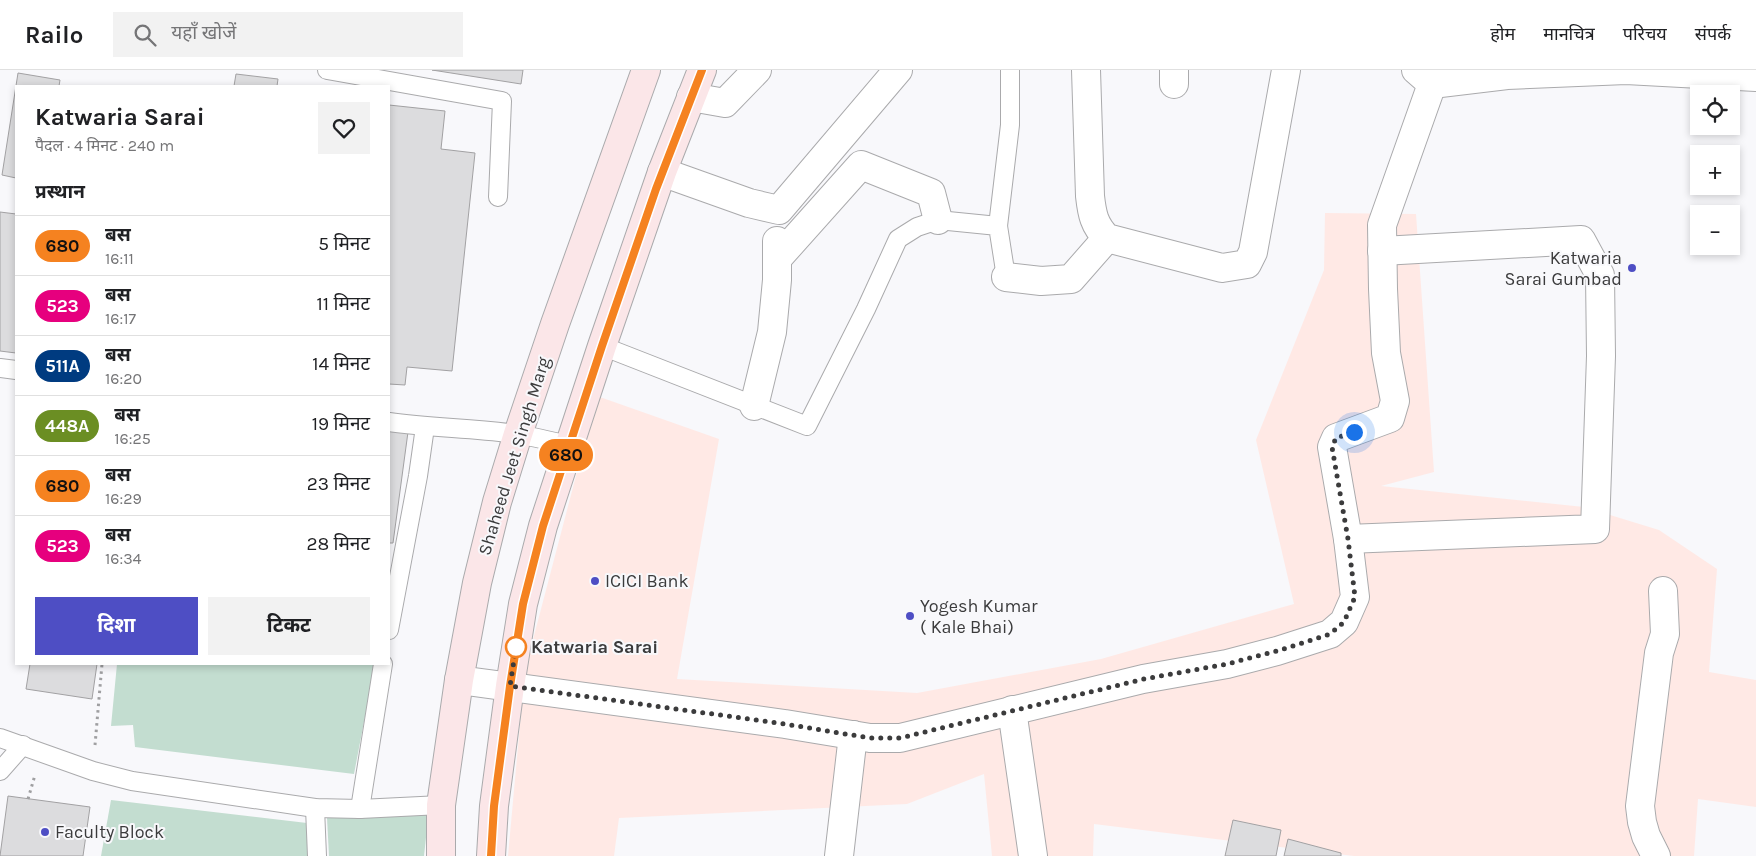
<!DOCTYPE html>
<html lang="hi">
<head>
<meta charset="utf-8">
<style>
	:root { --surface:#fff; --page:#f2f2f2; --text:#202124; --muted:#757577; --line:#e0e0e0; --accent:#4e4ec4 }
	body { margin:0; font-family:Karla,"Noto Sans Devanagari",sans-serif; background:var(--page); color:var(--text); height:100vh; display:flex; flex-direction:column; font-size:19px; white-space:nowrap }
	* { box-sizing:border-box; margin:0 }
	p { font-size:16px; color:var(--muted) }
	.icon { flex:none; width:28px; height:28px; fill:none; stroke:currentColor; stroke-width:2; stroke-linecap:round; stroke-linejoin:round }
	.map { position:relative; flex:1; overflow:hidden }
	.side { position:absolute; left:15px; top:15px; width:375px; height:580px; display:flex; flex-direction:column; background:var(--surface); border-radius:0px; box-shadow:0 2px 8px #0003 }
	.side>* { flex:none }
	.badge { padding:0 10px; border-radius:16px; font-size:18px; line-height:32px }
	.controls { position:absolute; left:1690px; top:15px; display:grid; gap:10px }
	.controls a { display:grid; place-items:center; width:50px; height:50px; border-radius:0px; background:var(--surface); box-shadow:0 2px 8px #0003; font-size:25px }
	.you { position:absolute; width:25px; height:25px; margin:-12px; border:4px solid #fff; border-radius:50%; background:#1a73e8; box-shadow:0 0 0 8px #1a73e833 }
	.map>.badge { position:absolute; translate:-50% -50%; box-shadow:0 0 0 2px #fff }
	h2 { padding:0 20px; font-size:19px; line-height:45px }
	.round { display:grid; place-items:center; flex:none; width:52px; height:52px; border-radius:0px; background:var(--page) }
	.overview { display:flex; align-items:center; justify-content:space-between; height:85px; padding:0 20px }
	h1 { font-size:24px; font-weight:700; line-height:38px }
	.button { display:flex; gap:10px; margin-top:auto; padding:10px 20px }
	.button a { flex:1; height:58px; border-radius:0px; background:var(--accent); color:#fff; font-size:20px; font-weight:700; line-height:58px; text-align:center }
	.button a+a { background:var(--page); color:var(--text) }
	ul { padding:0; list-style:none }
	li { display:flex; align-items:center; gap:15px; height:60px; padding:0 20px; border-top:1px solid var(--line) }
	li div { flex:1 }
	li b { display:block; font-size:19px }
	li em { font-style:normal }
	li .badge { min-width:55px; font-weight:700; text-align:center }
	header { display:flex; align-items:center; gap:30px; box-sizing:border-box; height:70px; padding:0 25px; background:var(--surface); border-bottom:1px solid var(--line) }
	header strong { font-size:24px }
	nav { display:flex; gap:28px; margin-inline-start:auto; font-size:18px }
	.search { width:350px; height:45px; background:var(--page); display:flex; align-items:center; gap:12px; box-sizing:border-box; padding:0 18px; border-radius:0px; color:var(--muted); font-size:19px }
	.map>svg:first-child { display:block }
	.commercial { fill:#ffe9e5 }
	.green { fill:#c3ddd0 }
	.building { fill:#dcdcde; stroke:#a2a1a3 }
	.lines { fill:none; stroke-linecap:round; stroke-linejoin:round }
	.lane-casing { stroke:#aaaaac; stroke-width:20 }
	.street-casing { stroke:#aaaaac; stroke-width:30 }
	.secondary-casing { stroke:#aaaaac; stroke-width:30 }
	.path { stroke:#9f9fa1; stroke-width:3; stroke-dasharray:2.5 4; stroke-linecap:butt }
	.lane { stroke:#fff; stroke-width:18 }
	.street { stroke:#fff; stroke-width:28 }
	.secondary { stroke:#fbe6e8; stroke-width:28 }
	.line-casing { stroke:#fff; stroke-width:11 }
	.line { stroke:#f58220; stroke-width:8 }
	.walk { stroke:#3b3b3c; stroke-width:5; stroke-dasharray:0 9 }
	.poi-dot { fill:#4e4ec4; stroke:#f8f8fb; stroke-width:2 }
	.stop-dot { fill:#fff; stroke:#f58220; stroke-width:2.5 }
	.labels { text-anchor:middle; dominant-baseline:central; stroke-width:4; stroke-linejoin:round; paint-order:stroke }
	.poi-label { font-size:18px; fill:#3b3b3c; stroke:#f8f8fb; text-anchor:start }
	.street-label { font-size:18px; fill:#3b3b3c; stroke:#f8f8fb }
	.stop-label { font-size:18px; font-weight:bold; fill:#3b3b3c; stroke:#f8f8fb; text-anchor:start }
</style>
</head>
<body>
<header>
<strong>Railo</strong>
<div class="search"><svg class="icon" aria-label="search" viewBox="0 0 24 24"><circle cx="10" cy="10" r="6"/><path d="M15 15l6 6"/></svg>यहाँ खोजें</div>
<nav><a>होम</a><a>मानचित्र</a><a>परिचय</a><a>संपर्क</a></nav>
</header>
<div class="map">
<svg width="1756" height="786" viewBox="0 0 1756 786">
	<rect width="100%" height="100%" fill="#f8f8fb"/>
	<!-- commercial -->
	<path class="commercial" d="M 1325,143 L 1416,144 L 1434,402 L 1381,416 L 1584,437 L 1659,460 L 1717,499 L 1709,602 L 1756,610 L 1756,737 L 1698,729 L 1694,786 L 1354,786 L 1094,754 L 1093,786 L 992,786 L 984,704 L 907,734 L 619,748 L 614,786 L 508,786 L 525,600 L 597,326 L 719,369 L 677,609 L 917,623 L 1101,589 L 1294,534 L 1256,370 L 1324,200 Z"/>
	<!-- green -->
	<g class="green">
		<path d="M 117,594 L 375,594 L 354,704 L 135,677 L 133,655 L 111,656 Z"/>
		<path d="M 111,730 L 307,753 L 309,786 L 101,786 Z"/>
		<path d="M 429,740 L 424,786 L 329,786 L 327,748 Z"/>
	</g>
	<!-- building -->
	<g class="building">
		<path d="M 432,0 L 523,0 L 521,14 Z"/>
		<path d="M 18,3 L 60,10 L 59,16 L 16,16 L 16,108 L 2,105 Z"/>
		<path d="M 236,4 L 278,9 L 277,16 L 234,16 Z"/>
		<path d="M 389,35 L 445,41 L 441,79 L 475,83 L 452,301 L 407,297 L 405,315 L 389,314 Z"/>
		<path d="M 0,142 L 16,144 L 16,283 L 0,281 Z"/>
		<path d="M 389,359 L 408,362 L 393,473 L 389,473 Z"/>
		<path d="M 30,594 L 97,594 L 92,629 L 26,619 Z"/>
		<path d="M 8,726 L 90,737 L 83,786 L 0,786 Z"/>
		<path d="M 1233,750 L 1281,760 L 1276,786 L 1225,786 Z"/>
		<path d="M 1288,769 L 1341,783 L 1341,786 L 1284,786 Z"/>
	</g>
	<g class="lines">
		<!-- lane casing -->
		<g class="lane-casing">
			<g id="lane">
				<path d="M 327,0 L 502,31 L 498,127"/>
				<path d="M 998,156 L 1010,55 L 1010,0"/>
				<path d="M 602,276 L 807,356 L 866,239 L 898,169 L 917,157 L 938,150 L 998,156 L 1006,207"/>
				<path d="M 0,298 L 16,300"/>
				<path d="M 389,352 C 431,358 474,358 516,364 C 534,367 551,371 569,375"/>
				<path d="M 389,560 L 418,406 L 425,357"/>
				<path d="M 0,668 L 93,701 L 132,711 L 315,738 L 360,739 L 441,735"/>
				<path d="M 0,701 L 23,675"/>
				<path d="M 315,738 L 317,786"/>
				<path d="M 360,739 L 383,594"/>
			</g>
		</g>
		<!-- street casing -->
		<g class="street-casing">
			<g id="street">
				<path d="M 1086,0 L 1090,126 C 1092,144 1094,155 1107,168 L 1222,198 L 1247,194 L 1253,182 L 1286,0"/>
				<path d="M 1174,14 L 1174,0"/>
				<path d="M 1432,14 L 1507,5 L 1626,0 L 1756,7"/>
				<path d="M 691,27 L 725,33 L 757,0"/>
				<path d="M 662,102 L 749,133 L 779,140 L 898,0"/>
				<path d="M 777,189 L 861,95 L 931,123 L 938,150"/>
				<path d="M 1006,207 L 1041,211 L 1071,209 L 1107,168"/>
				<path d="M 754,336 L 772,262 L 777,210 L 777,171"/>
				<path d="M 1348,469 L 1595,459 L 1601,286 L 1600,205 L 1581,170 L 1382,181"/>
				<path d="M 459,610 L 785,654 L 870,668 L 900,668 L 1143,609 L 1227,594 L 1277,581 L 1330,564 L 1344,552 L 1355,527 L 1348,469 L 1332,377 L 1336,368 L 1390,348 L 1395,331 L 1386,283 L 1383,219 L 1382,155 L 1432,14 L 1416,0"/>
				<path d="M 1012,640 L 1033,786"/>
				<path d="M 839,786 L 853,665"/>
				<path d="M 1656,786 L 1646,766 L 1642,752 L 1640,736 L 1659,583 L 1665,564 L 1663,521"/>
			</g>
		</g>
		<!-- secondary casing -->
		<g class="secondary-casing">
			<g id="secondary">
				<path d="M 441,786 L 441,735 L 459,610 L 477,513 L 497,432 L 518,364 L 555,254 L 646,0"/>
				<path d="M 491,786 L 494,736 L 510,616 L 523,534 L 543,456 L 602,276 L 662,102 L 702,0"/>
			</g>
		</g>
		<!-- path -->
		<g class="path">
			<path d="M 95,675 L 102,594"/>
			<path d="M 28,729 L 35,705"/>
		</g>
		<!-- lane -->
		<use href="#lane" class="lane"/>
		<!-- street -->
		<use href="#street" class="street"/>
		<!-- secondary -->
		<use href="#secondary" class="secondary"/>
	</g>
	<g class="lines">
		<!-- line casing -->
		<g class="line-casing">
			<path id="line" d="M 491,786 L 494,736 L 510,616 L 523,534 L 543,456 L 602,276 L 656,119 L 702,0"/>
		</g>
		<!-- line -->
		<use href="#line" class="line"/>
		<!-- walk -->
		<path class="walk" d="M 516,577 L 510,616 L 785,654 L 870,668 L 900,668 L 1144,609 L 1227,594 L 1277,581 L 1330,564 L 1344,552 L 1355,527 L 1348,469 L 1332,377 L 1336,368 L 1354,362"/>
	</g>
	<!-- markers -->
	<g class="poi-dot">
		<circle cx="1632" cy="198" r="5"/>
		<circle cx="595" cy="511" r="5"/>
		<circle cx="910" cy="546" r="5"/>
		<circle cx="45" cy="762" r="5"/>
	</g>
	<circle class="stop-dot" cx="516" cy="577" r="10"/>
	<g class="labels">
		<!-- poi labels -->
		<g class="poi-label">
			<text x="1622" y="188" text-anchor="end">Katwaria<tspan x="1622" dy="21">Sarai Gumbad</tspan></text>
			<text x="605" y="511">ICICI Bank</text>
			<text x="920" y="536">Yogesh Kumar<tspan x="920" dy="21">( Kale Bhai)</tspan></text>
			<text x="55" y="762">Faculty Block</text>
		</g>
		<!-- street labels -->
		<g class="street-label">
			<text transform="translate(514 386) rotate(-73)">Shaheed Jeet Singh Marg</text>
		</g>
		<!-- stop labels -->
		<g class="stop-label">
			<text x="531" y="577">Katwaria Sarai</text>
		</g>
	</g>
</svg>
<div class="controls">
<a><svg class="icon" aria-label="locate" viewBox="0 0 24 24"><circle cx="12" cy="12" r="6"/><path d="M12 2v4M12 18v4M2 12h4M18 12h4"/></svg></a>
<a>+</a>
<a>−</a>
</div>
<div class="you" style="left:1354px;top:362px"></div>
<b class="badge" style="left:566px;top:385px;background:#f58220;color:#111">680</b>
<section class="side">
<div class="overview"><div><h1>Katwaria Sarai</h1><p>पैदल · 4 मिनट · 240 m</p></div><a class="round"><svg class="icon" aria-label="heart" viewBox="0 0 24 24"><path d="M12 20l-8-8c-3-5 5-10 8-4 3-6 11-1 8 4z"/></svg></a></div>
<h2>प्रस्थान</h2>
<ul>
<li><span class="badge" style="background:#f58220;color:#111">680</span><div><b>बस</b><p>16:11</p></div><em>5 मिनट</em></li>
<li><span class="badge" style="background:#e6007e;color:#fff">523</span><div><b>बस</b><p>16:17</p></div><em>11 मिनट</em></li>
<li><span class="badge" style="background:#003b80;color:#fff">511A</span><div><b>बस</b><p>16:20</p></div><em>14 मिनट</em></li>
<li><span class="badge" style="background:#6b8e23;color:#fff">448A</span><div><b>बस</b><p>16:25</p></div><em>19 मिनट</em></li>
<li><span class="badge" style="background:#f58220;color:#111">680</span><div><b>बस</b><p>16:29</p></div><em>23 मिनट</em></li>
<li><span class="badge" style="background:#e6007e;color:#fff">523</span><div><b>बस</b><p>16:34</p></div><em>28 मिनट</em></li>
</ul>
<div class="button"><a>दिशा</a><a>टिकट</a></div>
</section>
</div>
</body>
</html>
